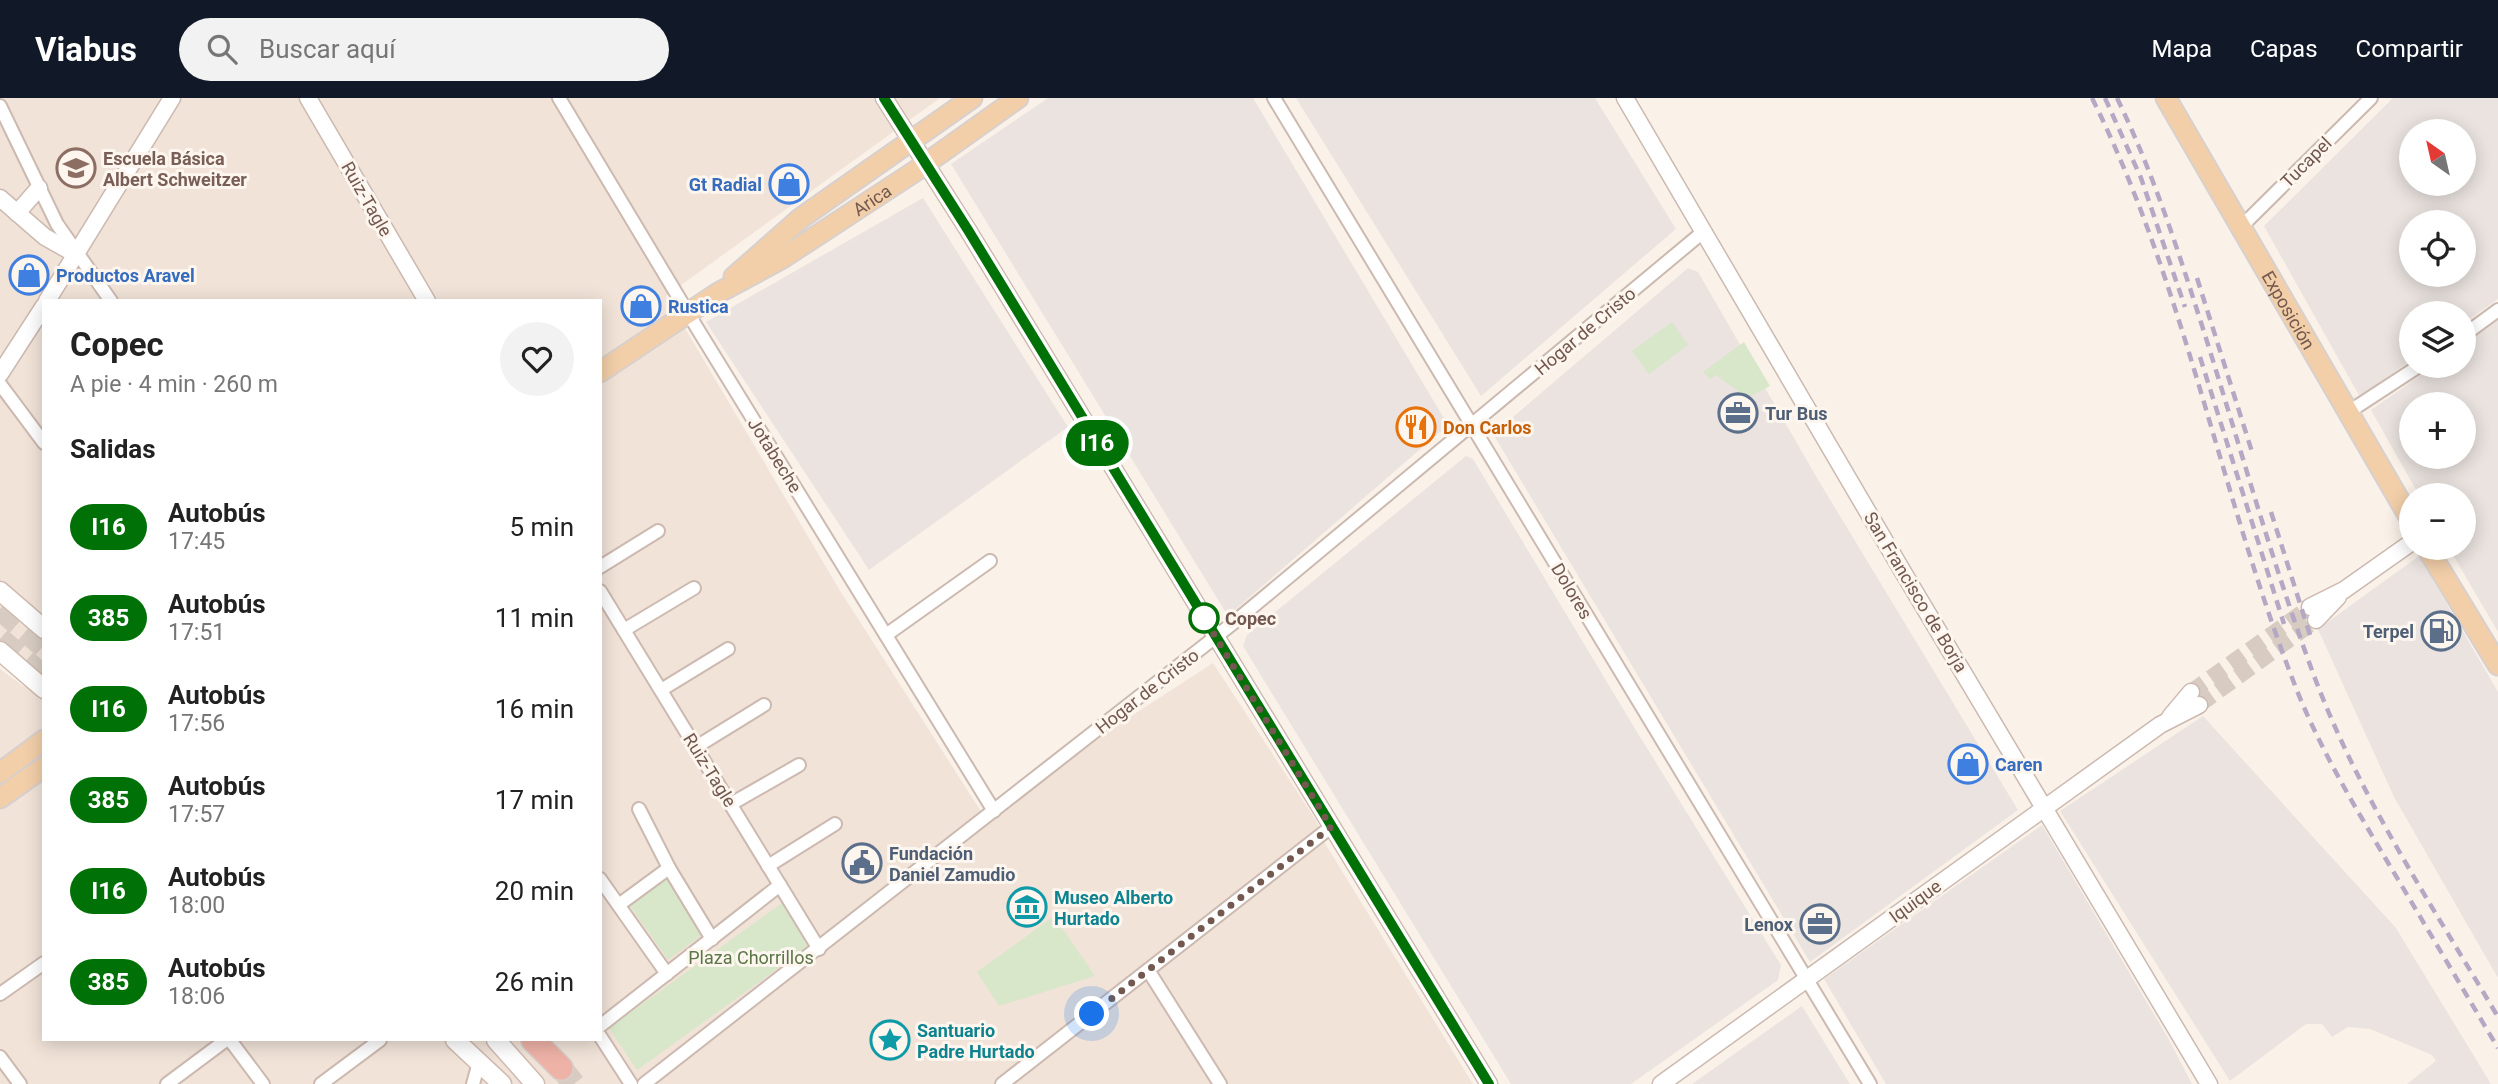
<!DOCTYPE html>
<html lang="es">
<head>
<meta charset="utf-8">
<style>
	:root { --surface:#fff; --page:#f2f2f2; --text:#222; --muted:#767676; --accent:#111827 }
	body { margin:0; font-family:Roboto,sans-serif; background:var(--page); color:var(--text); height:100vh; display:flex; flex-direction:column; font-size:26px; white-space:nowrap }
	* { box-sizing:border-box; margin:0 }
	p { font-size:23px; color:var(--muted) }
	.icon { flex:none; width:38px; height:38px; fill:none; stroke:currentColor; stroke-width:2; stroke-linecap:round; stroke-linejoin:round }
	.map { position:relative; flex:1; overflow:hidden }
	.panel { position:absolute; left:42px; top:201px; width:560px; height:742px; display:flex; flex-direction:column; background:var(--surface); border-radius:0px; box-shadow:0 4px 18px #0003 }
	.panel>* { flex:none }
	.badge { padding:0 14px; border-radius:23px; font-size:24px; line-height:46px }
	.needle { width:46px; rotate:326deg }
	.tools { position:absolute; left:2399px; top:21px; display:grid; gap:14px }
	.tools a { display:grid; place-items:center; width:77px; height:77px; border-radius:50%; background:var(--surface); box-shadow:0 4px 18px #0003; font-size:35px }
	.you { position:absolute; width:35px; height:35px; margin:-18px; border:5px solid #fff; border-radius:50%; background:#1a73e8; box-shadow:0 0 0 10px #1a73e833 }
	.map>.badge { position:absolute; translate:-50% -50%; box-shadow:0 0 0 4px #fff }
	h2 { padding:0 28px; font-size:26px; line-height:63px }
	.round { display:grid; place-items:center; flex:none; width:74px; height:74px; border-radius:37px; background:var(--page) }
	.summary { display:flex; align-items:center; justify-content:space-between; height:119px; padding:0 28px }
	h1 { font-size:33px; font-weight:700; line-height:52px }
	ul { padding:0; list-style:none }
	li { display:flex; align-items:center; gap:21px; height:91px; padding:0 28px }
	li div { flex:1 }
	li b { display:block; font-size:26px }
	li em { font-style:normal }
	li .badge { min-width:77px; font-weight:700; text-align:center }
	header { display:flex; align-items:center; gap:42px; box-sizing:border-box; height:98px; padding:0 35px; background:var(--accent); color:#fff }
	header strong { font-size:33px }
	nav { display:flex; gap:38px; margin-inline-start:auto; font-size:24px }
	.search { width:490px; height:63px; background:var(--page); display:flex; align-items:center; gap:18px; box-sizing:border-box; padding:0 24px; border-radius:38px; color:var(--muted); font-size:26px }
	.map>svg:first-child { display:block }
	.residential { fill:#f1e3d8; fill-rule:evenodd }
	.industrial { fill:#eae3df; fill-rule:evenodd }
	.green { fill:#d8e7c9 }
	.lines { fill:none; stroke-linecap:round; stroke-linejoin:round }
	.tertiary-tunnel { stroke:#d8ccc2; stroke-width:16; stroke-dasharray:16 8; stroke-linecap:butt }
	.motorway-tunnel { stroke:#d8ccc2; stroke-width:23; stroke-dasharray:23 11; stroke-linecap:butt }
	.minor-casing { stroke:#ccb9b0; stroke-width:16 }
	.tertiary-casing { stroke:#ccb9b0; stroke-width:19 }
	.secondary-casing { stroke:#d0bbb1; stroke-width:21 }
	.primary-casing { stroke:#d8d0ce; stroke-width:23 }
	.motorway-casing { stroke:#d8d0ce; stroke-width:26 }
	.minor { stroke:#fff; stroke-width:12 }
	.tertiary { stroke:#fff; stroke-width:16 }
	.secondary { stroke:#fff; stroke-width:18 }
	.primary { stroke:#f2cfa9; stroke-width:19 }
	.motorway { stroke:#eeb2a7; stroke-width:23 }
	.rail { stroke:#b4a8c4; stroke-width:4.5; stroke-dasharray:10 7; stroke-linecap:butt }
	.line-casing { stroke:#fff; stroke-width:16 }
	.line { stroke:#007106; stroke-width:10 }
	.walk { stroke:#72584f; stroke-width:7; stroke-dasharray:0 12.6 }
	.stop-dot { fill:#fff; stroke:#007106; stroke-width:3.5 }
	.labels { text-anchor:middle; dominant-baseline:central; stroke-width:6; stroke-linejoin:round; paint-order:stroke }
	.education-label { font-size:18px; font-weight:bold; fill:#785e54; stroke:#fdf6ef; text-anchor:start }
	.street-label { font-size:18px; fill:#72584f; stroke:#fdf6ef }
	.shop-label { font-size:18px; font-weight:bold; fill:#366cbe; stroke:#fdf6ef; text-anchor:start }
	.service-label { font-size:18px; font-weight:bold; fill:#4e5e75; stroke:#fdf6ef; text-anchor:start }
	.food-label { font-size:18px; font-weight:bold; fill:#c56008; stroke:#fdf6ef; text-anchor:start }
	.stop-label { font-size:18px; font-weight:bold; fill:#72584f; stroke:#fdf6ef; text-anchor:start }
	.culture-label { font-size:18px; font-weight:bold; fill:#0d838f; stroke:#fdf6ef; text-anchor:start }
	.park-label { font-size:18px; fill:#5b7748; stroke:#fdf6ef }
</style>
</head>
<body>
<header>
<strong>Viabus</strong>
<div class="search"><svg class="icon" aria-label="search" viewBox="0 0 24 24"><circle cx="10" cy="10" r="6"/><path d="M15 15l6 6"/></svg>Buscar aquí</div>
<nav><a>Mapa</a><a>Capas</a><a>Compartir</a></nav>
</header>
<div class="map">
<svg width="2498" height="986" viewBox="0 0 2498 986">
	<rect width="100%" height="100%" fill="#faf2e9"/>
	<!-- residential -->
	<path class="residential" d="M 0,0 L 940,0 L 666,198 L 839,491 L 982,715 L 1213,565 L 1317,724 L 1326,747 L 1473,986 L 0,986 L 0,571 L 26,590 L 0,551 ZM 44,203 L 600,203 L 600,942 L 44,942 Z"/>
	<!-- industrial -->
	<g class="industrial">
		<path d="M 1048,0 L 1253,0 L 1448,327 L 1228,518 L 951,66 Z"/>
		<path d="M 1296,0 L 1595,0 L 1676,131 L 1481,298 Z"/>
		<path d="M 2393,0 L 2498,0 L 2498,201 L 2464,225 L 2464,215 L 2412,215 L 2411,262 L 2360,299 L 2264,128 ZM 2412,33 L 2464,33 L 2464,86 L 2412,86 ZM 2412,124 L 2464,124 L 2464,177 L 2412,177 Z"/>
		<path d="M 923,100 L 1068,329 L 869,472 L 706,224 Z"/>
		<path d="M 1688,170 L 1698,174 L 1820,385 L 2018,712 L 1810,864 L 1493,336 Z"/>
		<path d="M 2498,222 L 2498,534 L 2449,450 L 2464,450 L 2464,397 L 2419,397 L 2371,312 L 2434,268 L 2464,268 L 2464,246 ZM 2412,306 L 2464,306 L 2464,359 L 2412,359 Z"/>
		<path d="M 1466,358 L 1473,361 L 1634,629 L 1781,867 L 1778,882 L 1631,986 L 1511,986 L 1243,548 L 1247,537 Z"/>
		<path d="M 2419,458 L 2498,594 L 2498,880 L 2394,699 L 2318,531 Z"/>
		<path d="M 2203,618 L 2396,830 L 2491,986 L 2407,986 L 2436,963 L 2432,957 L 2370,931 L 2348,929 L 2332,939 L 2322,926 L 2306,926 L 2230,983 L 2060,713 Z"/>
		<path d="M 2042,727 L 2168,940 L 2192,986 L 1886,986 L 1824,881 Z"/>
		<path d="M 1802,908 L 1850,986 L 1692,986 Z"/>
	</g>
	<!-- green -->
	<g class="green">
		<path d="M 1672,224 L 1688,247 L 1649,276 L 1632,253 Z"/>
		<path d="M 1744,244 L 1770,288 L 1751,298 L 1741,295 L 1716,277 L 1710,281 L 1703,274 Z"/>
		<path d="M 666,778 L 703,836 L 668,862 L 628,805 Z"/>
		<path d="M 782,805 L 808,849 L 637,972 L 609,930 Z"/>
		<path d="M 1054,818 L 1095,878 L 999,908 L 977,874 Z"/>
	</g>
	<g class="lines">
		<!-- tertiary-tunnel -->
		<g class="tertiary-tunnel">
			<path d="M 2191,594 L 2310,509"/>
			<path d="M 2199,607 L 2316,522"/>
		</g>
		<!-- motorway-tunnel -->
		<g class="motorway-tunnel">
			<path d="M 0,511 L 44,549"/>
			<path d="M 0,541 L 44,579"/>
			<path d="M 561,970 L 574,986"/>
		</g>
		<!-- minor casing -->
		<g class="minor-casing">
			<g id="minor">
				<path d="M 559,0 L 697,230 L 994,713"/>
				<path d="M 1274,0 L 1870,986"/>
				<path d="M 0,8 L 57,126 L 111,203"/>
				<path d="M 2242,128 L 2371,0"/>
				<path d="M 2464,237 L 2498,212"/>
				<path d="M 0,286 L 44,345"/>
				<path d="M 2347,315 L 2419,268"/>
				<path d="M 600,469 L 658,433"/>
				<path d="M 600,493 L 819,851"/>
				<path d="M 624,532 L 694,490"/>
				<path d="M 886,537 L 990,463"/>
				<path d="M 661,592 L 728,551"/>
				<path d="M 696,649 L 764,607"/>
				<path d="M 731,706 L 799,667"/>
				<path d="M 639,711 L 669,770 L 712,841"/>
				<path d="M 768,768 L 835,726"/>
				<path d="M 600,781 L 667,876"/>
				<path d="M 620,806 L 669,770"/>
				<path d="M 1148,872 L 1220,986"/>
				<path d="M 0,896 L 44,865"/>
				<path d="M 600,928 L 780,787"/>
				<path d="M 600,938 L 631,986"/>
				<path d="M 230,942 L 263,986"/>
				<path d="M 0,959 L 20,986"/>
				<path d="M 167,986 L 226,942"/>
				<path d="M 321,986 L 380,942"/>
				<path d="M 473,986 L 479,964"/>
				<path d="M 644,986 L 1232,526 L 1703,134"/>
				<path d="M 1002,986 L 1331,729"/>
			</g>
		</g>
		<!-- tertiary casing -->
		<g class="tertiary-casing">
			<g id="tertiary">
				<path d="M 308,0 L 427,203"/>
				<path d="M 884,0 L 968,132 L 1489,986"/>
				<path d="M 1625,0 L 1903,474 L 2209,986"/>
				<path d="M 0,100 L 45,139 L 77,157"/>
				<path d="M 17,115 L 39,90"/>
				<path d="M 47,203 L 172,0"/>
				<path d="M 0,276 L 44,208"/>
				<path d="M 2310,509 L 2344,492 L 2412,444"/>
				<path d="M 2316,522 L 2338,499"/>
				<path d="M 2170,619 L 2191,594"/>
				<path d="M 1661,986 L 2160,627 L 2199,607"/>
			</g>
		</g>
		<!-- secondary casing -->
		<g class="secondary-casing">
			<g id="secondary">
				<path d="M 0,493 L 44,531"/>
				<path d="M 0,553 L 44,591"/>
				<path d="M 455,942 L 502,986"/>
				<path d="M 496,942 L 535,986"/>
			</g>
		</g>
		<!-- primary casing -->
		<g class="primary-casing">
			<g id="primary">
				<path id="s1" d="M 2166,0 L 2412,424"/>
				<path d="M 734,179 L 801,120 L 972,0"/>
				<path id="s2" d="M 600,274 L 718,195 L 781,161 L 914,74 L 1018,0"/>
				<path d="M 2427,450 L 2498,567"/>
				<path d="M 0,675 L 44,642"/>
				<path d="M 0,700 L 44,669"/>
			</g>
		</g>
		<!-- motorway casing -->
		<g class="motorway-casing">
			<path id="motorway" d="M 533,942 L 561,970"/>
		</g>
		<!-- minor -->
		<use href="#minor" class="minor"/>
		<!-- tertiary -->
		<use href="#tertiary" class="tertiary"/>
		<!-- secondary -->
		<use href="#secondary" class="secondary"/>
		<!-- primary -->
		<use href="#primary" class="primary"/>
		<!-- motorway -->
		<use href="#motorway" class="motorway"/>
		<!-- rail -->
		<g class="rail">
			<path d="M 2092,0 C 2185,187 2220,396 2296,590 C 2320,651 2354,707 2387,763 C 2424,825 2461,888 2498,950"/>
			<path d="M 2105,0 L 2141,80 L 2185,209"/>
			<path d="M 2117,0 C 2150,68 2174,140 2197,212 C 2236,333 2269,456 2313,575 C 2358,697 2432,807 2498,919"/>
			<path d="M 2197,180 L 2253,357"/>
			<path d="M 2200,259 L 2284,526"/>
			<path d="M 2271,414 L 2310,537"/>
		</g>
	</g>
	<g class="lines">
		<!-- line casing -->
		<g class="line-casing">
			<path id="line" d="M 884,0 L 968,132 L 1489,986"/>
		</g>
		<!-- line -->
		<use href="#line" class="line"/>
		<!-- walk -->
		<path class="walk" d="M 1092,916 L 1331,729 L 1204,520"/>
	</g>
	<!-- icons -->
	<defs>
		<g id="school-ring" transform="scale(2.0125)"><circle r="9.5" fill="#fdf6ef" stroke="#8d6e63" stroke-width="1.5"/><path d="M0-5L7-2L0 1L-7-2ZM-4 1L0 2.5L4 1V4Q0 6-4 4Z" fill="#8d6e63"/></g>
		<g id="shop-ring" transform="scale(2.0125)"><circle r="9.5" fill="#fdf6ef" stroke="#3f7fe0" stroke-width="1.5"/><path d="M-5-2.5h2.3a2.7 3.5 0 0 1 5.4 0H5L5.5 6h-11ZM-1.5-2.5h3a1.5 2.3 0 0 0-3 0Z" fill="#3f7fe0"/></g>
		<g id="office-ring" transform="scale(2.0125)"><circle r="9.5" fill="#fdf6ef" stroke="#5c6f8a" stroke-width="1.5"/><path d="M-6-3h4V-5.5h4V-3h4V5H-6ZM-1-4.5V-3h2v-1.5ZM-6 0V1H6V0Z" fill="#5c6f8a"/></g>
		<g id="restaurant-ring" transform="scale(2.0125)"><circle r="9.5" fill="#fdf6ef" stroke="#e8710a" stroke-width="1.5"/><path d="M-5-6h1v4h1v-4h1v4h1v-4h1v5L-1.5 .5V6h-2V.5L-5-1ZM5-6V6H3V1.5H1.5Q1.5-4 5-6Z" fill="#e8710a"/></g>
		<g id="fuel-ring" transform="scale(2.0125)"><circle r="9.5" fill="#fdf6ef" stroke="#5c6f8a" stroke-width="1.5"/><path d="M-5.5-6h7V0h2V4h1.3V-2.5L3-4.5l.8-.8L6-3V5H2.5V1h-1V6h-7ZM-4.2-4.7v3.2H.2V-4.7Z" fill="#5c6f8a"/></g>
		<g id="civic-ring" transform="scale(2.0125)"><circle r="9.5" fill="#fdf6ef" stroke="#5c6f8a" stroke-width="1.5"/><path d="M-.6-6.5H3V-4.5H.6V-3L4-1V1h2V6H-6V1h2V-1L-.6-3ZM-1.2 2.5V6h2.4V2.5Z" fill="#5c6f8a"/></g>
		<g id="museum-ring" transform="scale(2.0125)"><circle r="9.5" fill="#fdf6ef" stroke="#0f9aa8" stroke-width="1.5"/><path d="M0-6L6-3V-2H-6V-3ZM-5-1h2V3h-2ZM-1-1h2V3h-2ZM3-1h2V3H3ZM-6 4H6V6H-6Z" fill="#0f9aa8"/></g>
		<g id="sight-ring" transform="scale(2.0125)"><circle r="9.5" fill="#fdf6ef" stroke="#0f9aa8" stroke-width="1.5"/><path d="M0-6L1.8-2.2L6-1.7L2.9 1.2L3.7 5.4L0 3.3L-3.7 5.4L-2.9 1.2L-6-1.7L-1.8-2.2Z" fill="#0f9aa8"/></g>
	</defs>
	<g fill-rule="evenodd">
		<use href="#school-ring" x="76" y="70"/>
		<use href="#shop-ring" x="789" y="86"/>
		<use href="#shop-ring" x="29" y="177"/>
		<use href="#shop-ring" x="641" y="208"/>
		<use href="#office-ring" x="1738" y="315"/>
		<use href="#restaurant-ring" x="1416" y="329"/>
		<use href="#fuel-ring" x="2441" y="533"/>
		<use href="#shop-ring" x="1968" y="666"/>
		<use href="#civic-ring" x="862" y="765"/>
		<use href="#museum-ring" x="1027" y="809"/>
		<use href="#office-ring" x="1820" y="826"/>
		<use href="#sight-ring" x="890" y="942"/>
	</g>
	<!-- markers -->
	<circle class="stop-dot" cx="1204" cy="520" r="14"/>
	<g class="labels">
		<!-- education labels -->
		<g class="education-label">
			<text x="103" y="60">Escuela Básica<tspan x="103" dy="21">Albert Schweitzer</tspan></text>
		</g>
		<!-- street labels -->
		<g class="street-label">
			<text transform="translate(2306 64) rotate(-45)">Tucapel</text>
			<text transform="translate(367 101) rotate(60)">Ruiz-Tagle</text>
			<text stroke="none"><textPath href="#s2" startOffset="322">Arica</textPath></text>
			<text stroke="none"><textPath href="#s1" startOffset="245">Exposición</textPath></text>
			<text transform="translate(1585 233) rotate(-40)">Hogar de Cristo</text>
			<text transform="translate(775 357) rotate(58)">Jotabeche</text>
			<text transform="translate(1572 493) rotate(59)">Dolores</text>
			<text transform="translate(1916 494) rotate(59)">San Francisco de Borja</text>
			<text transform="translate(1147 593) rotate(-38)">Hogar de Cristo</text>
			<text transform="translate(710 672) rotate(58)">Ruiz-Tagle</text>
			<text transform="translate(1915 803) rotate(-36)">Iquique</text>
		</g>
		<!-- shop labels -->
		<g class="shop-label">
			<text x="762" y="86" text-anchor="end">Gt Radial</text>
			<text x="56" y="177">Productos Aravel</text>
			<text x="668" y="208">Rustica</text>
			<text x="1995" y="666">Caren</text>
		</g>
		<!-- service labels -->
		<g class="service-label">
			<text x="1765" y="315">Tur Bus</text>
			<text x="2414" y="533" text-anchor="end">Terpel</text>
			<text x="889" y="755">Fundación<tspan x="889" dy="21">Daniel Zamudio</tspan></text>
			<text x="1793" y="826" text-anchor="end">Lenox</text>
		</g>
		<!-- food labels -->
		<g class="food-label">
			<text x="1443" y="329">Don Carlos</text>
		</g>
		<!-- stop labels -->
		<g class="stop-label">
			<text x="1225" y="520">Copec</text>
		</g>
		<!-- culture labels -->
		<g class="culture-label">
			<text x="1054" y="799">Museo Alberto<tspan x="1054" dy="21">Hurtado</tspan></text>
			<text x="917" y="932">Santuario<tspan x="917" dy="21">Padre Hurtado</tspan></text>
		</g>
		<!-- park labels -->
		<g class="park-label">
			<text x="751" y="859">Plaza Chorrillos</text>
		</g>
	</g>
</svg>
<div class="tools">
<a><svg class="needle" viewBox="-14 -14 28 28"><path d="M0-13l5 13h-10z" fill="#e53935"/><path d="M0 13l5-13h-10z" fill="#767676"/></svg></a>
<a><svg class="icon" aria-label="locate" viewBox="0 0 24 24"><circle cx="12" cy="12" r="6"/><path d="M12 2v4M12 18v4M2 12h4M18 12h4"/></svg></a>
<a><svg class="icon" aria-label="layers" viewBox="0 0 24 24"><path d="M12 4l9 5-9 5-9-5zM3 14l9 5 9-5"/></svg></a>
<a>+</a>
<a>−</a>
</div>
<div class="you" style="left:1092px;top:916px"></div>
<b class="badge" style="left:1097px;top:345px;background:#007106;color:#fff">I16</b>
<section class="panel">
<div class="summary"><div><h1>Copec</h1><p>A pie · 4 min · 260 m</p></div><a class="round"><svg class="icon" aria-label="heart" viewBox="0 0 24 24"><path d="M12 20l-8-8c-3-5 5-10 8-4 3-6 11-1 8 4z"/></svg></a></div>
<h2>Salidas</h2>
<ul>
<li><span class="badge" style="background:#007106;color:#fff">I16</span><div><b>Autobús</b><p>17:45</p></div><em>5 min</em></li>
<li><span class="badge" style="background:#007106;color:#fff">385</span><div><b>Autobús</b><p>17:51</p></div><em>11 min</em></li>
<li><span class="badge" style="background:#007106;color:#fff">I16</span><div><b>Autobús</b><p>17:56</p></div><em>16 min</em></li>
<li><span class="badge" style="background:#007106;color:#fff">385</span><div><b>Autobús</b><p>17:57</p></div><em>17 min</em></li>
<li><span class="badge" style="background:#007106;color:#fff">I16</span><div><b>Autobús</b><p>18:00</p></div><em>20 min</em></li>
<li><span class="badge" style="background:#007106;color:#fff">385</span><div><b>Autobús</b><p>18:06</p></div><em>26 min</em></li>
</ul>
</section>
</div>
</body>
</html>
